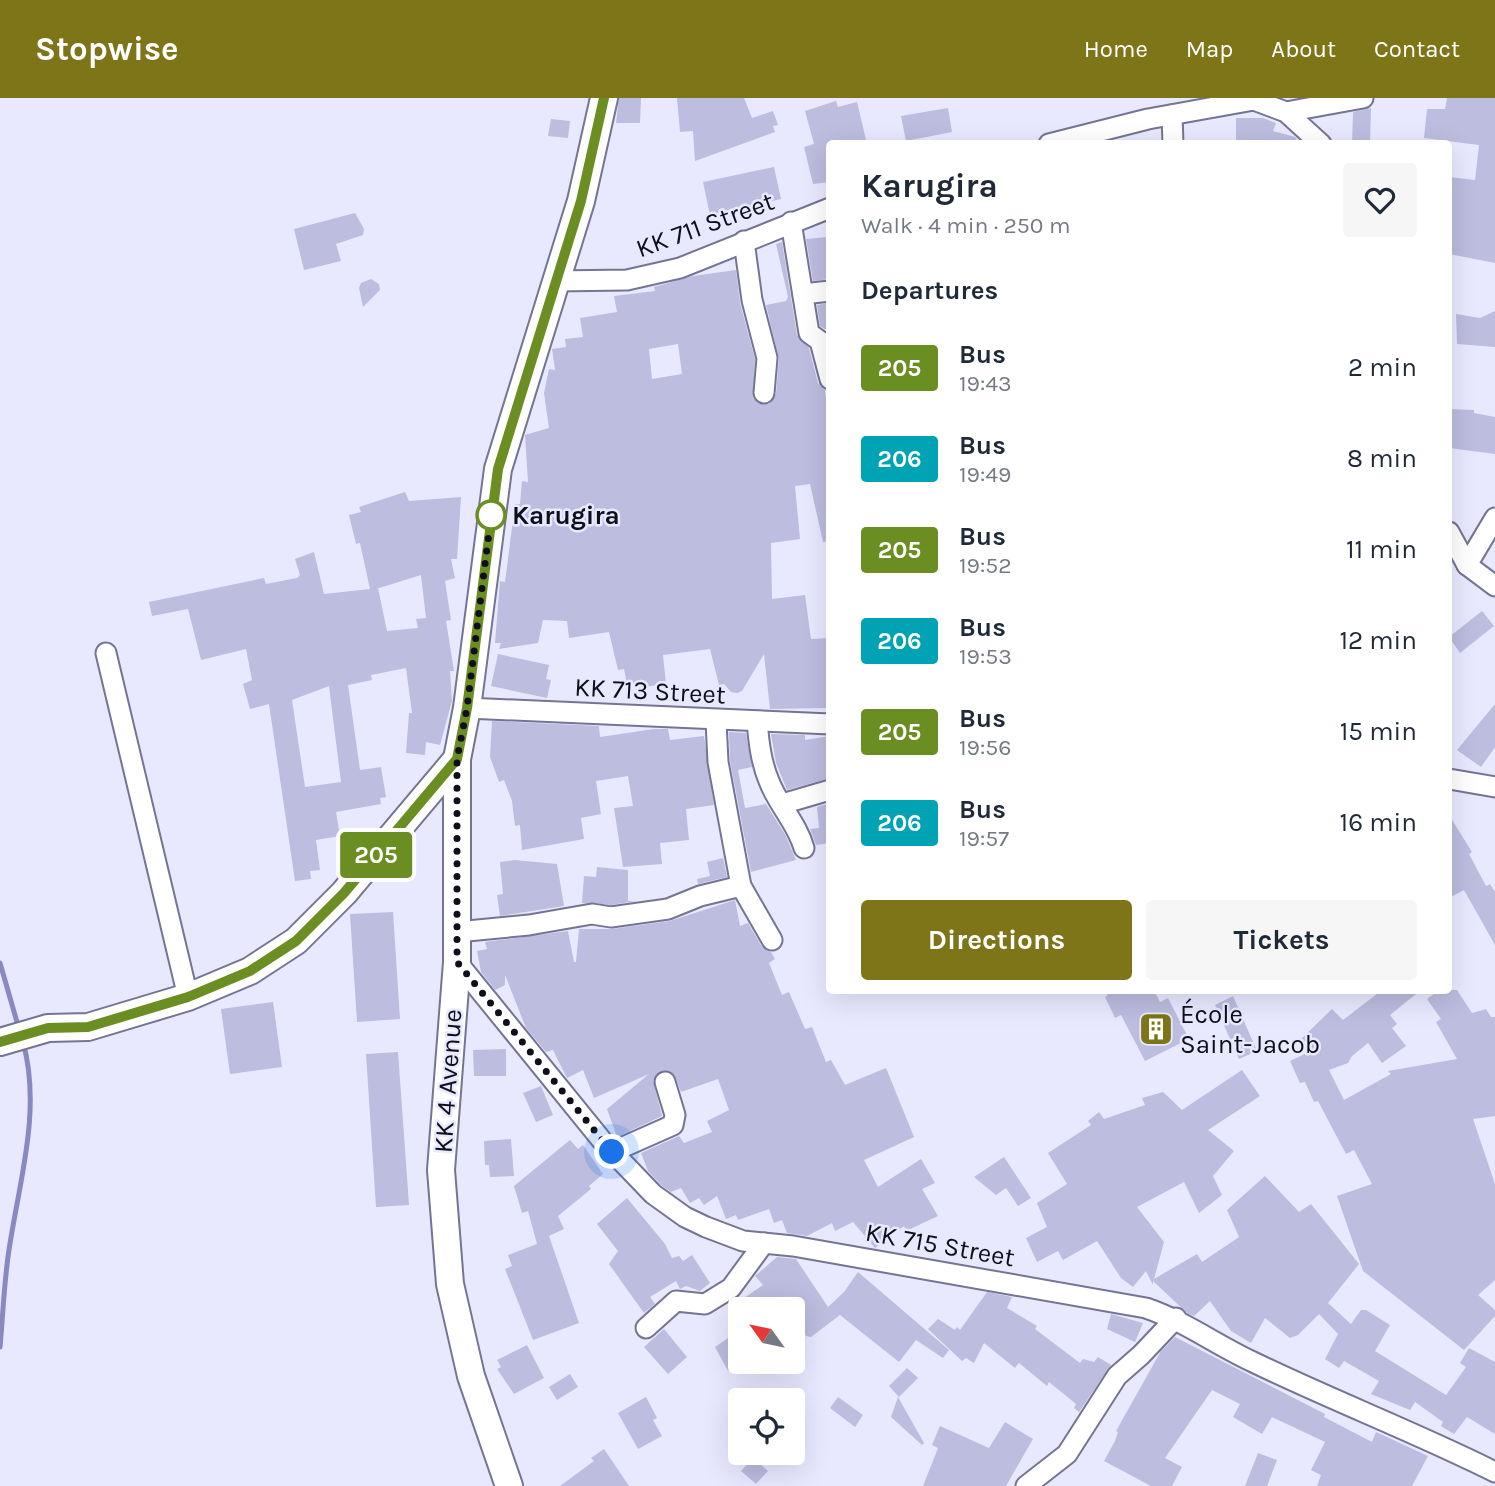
<!DOCTYPE html>
<html lang="en">
<head>
<meta charset="utf-8">
<style>
	:root { --surface:#fff; --page:#f6f6f7; --text:#1f2937; --muted:#747a83; --accent:#7e7518 }
	body { margin:0; font-family:Karla,sans-serif; background:var(--page); color:var(--text); height:100vh; display:flex; flex-direction:column; font-size:26px; white-space:nowrap }
	* { box-sizing:border-box; margin:0 }
	p { font-size:23px; color:var(--muted) }
	.icon { flex:none; width:38px; height:38px; fill:none; stroke:currentColor; stroke-width:2; stroke-linecap:round; stroke-linejoin:round }
	.map { position:relative; flex:1; overflow:hidden }
	.details { position:absolute; left:826px; top:42px; width:626px; height:854px; display:flex; flex-direction:column; background:var(--surface); border-radius:7px; box-shadow:0 7px 28px #0002 }
	.details>* { flex:none }
	.badge { padding:0 14px; border-radius:5px; font-size:24px; line-height:46px }
	.needle { width:46px; rotate:303deg }
	.tools { position:absolute; left:728px; top:1199px; display:grid; gap:14px }
	.tools a { display:grid; place-items:center; width:77px; height:77px; border-radius:7px; background:var(--surface); box-shadow:0 7px 28px #0002; font-size:35px }
	.you { position:absolute; width:35px; height:35px; margin:-18px; border:5px solid #fff; border-radius:50%; background:#1a73e8; box-shadow:0 0 0 10px #1a73e833 }
	.map>.badge { position:absolute; translate:-50% -50%; box-shadow:0 0 0 4px #fff }
	h2 { padding:0 35px; font-size:26px; line-height:63px }
	.round { display:grid; place-items:center; flex:none; width:74px; height:74px; border-radius:7px; background:var(--page) }
	.head { display:flex; align-items:center; justify-content:space-between; height:119px; padding:0 35px }
	h1 { font-size:33px; font-weight:700; line-height:52px }
	.action { display:flex; gap:14px; margin-top:auto; padding:14px 35px }
	.action a { flex:1; height:80px; border-radius:7px; background:var(--accent); color:#fff; font-size:28px; font-weight:700; line-height:80px; text-align:center }
	.action a+a { background:var(--page); color:var(--text) }
	ul { padding:0; list-style:none }
	li { display:flex; align-items:center; gap:21px; height:91px; padding:0 35px }
	li div { flex:1 }
	li b { display:block; font-size:26px }
	li em { font-style:normal }
	li .badge { min-width:77px; font-weight:700; text-align:center }
	header { display:flex; align-items:center; gap:42px; box-sizing:border-box; height:98px; padding:0 35px; background:var(--accent); color:#fff }
	header strong { font-size:33px }
	nav { display:flex; gap:38px; margin-inline-start:auto; font-size:24px }
	.map>svg:first-child { display:block }
	.lines { fill:none; stroke-linecap:round; stroke-linejoin:round }
	.stream { stroke:#8888c3; stroke-width:5 }
	.building { fill:#bcbddf; fill-rule:evenodd }
	.minor-casing { stroke:#747494; stroke-width:23 }
	.secondary-casing { stroke:#747494; stroke-width:30 }
	.minor { stroke:#fff; stroke-width:19 }
	.secondary { stroke:#fff; stroke-width:26 }
	.line-casing { stroke:#fff; stroke-width:16 }
	.line { stroke:#6b8e23; stroke-width:10 }
	.walk { stroke:#0f0f1b; stroke-width:7; stroke-dasharray:0 12.6 }
	.stop-dot { fill:#fff; stroke:#6b8e23; stroke-width:3.5 }
	.labels { text-anchor:middle; dominant-baseline:central; stroke-width:5; stroke-linejoin:round; paint-order:stroke }
	.street-label { font-size:26px; fill:#0f0f1b; stroke:#e8e9ff }
	.stop-label { font-size:26px; font-weight:bold; fill:#0f0f1b; stroke:#e8e9ff; text-anchor:start }
	.poi-label { font-size:26px; fill:#0f0f1b; stroke:#e8e9ff; text-anchor:start }
</style>
</head>
<body>
<header>
<strong>Stopwise</strong>
<nav><a>Home</a><a>Map</a><a>About</a><a>Contact</a></nav>
</header>
<div class="map">
<svg width="1495" height="1388" viewBox="0 0 1495 1388">
	<rect width="100%" height="100%" fill="#e8e9ff"/>
	<g class="lines">
		<!-- stream -->
		<g class="stream">
			<path d="M 0,865 L 19,931"/>
			<path d="M 0,1249 C 3,1217 4,1184 9,1152 C 19,1084 42,1012 23,944"/>
		</g>
	</g>
	<!-- building -->
	<g class="building">
		<path d="M 619,0 L 641,0 L 640,25 L 616,25 Z"/>
		<path d="M 677,0 L 744,0 L 752,20 L 773,13 L 778,27 L 773,28 L 775,34 L 695,63 L 693,33 L 680,34 Z"/>
		<path d="M 1447,0 L 1495,0 L 1495,165 L 1449,156 L 1449,79 L 1475,82 L 1479,47 L 1424,40 L 1427,11 L 1445,11 Z"/>
		<path d="M 836,3 L 838,9 L 857,4 L 867,46 L 830,46 L 830,84 L 813,86 L 804,49 L 814,46 L 805,13 Z"/>
		<path d="M 948,10 L 952,34 L 906,43 L 901,18 Z"/>
		<path d="M 1371,10 L 1370,46 L 1352,46 L 1353,14 Z"/>
		<path d="M 1236,20 L 1263,20 L 1276,25 L 1273,33 L 1295,39 L 1300,46 L 1236,46 Z"/>
		<path d="M 551,21 L 570,23 L 568,40 L 548,38 Z"/>
		<path d="M 774,69 L 781,101 L 710,117 L 703,84 Z"/>
		<path d="M 355,115 L 364,131 L 363,137 L 336,146 L 341,163 L 304,172 L 294,131 Z"/>
		<path d="M 827,139 L 830,181 L 813,183 L 806,141 Z"/>
		<path d="M 782,144 L 797,237 L 809,250 L 818,285 L 825,292 L 830,340 L 830,443 L 823,444 L 810,386 L 795,388 L 800,441 L 771,445 L 772,501 L 805,497 L 811,541 L 830,540 L 830,561 L 826,561 L 830,610 L 770,611 L 764,556 L 742,593 L 737,595 L 731,594 L 724,586 L 719,587 L 710,551 L 663,557 L 666,586 L 636,590 L 635,585 L 627,586 L 624,571 L 618,572 L 609,534 L 569,540 L 567,523 L 543,522 L 538,545 L 499,551 L 501,545 L 495,545 L 500,483 L 505,484 L 515,406 L 520,406 L 522,383 L 528,384 L 525,337 L 549,330 L 544,295 L 549,271 L 555,272 L 552,251 L 566,249 L 565,241 L 583,239 L 580,220 L 617,214 L 614,198 L 655,193 L 654,189 L 693,178 L 736,172 L 740,205 L 755,261 L 753,300 L 758,305 L 769,306 L 776,296 L 779,261 L 766,207 L 786,203 L 788,199 L 776,146 ZM 678,246 L 682,276 L 652,281 L 649,251 Z"/>
		<path d="M 371,181 L 379,186 L 380,192 L 363,209 L 359,190 L 361,185 Z"/>
		<path d="M 830,205 L 830,231 L 825,231 L 820,228 L 817,207 Z"/>
		<path d="M 1495,213 L 1495,249 L 1457,246 L 1456,216 L 1480,220 Z"/>
		<path d="M 1449,311 L 1474,312 L 1474,315 L 1495,319 L 1495,356 L 1449,350 Z"/>
		<path d="M 405,394 L 409,403 L 461,399 L 457,461 L 451,461 L 455,480 L 445,483 L 451,522 L 446,523 L 454,573 L 450,573 L 452,603 L 440,647 L 426,644 L 425,657 L 406,655 L 409,615 L 412,615 L 406,570 L 371,577 L 372,582 L 348,587 L 360,672 L 381,669 L 386,699 L 380,700 L 381,706 L 336,714 L 340,738 L 316,742 L 320,772 L 310,773 L 311,781 L 295,783 L 269,606 L 250,611 L 243,586 L 252,582 L 246,551 L 201,562 L 188,511 L 152,518 L 149,504 L 264,480 L 266,486 L 297,480 L 300,477 L 295,461 L 314,454 L 324,496 L 370,491 L 360,445 L 356,446 L 349,417 L 361,414 L 359,409 ZM 421,477 L 426,520 L 416,521 L 418,530 L 387,533 L 378,490 L 376,491 ZM 329,588 L 341,684 L 305,689 L 292,602 Z"/>
		<path d="M 1482,513 L 1494,528 L 1460,555 L 1449,539 Z"/>
		<path d="M 498,556 L 549,567 L 546,581 L 551,582 L 547,600 L 491,588 Z"/>
		<path d="M 1495,606 L 1495,649 L 1481,669 L 1457,652 Z"/>
		<path d="M 492,623 L 599,628 L 600,639 L 654,631 L 668,631 L 670,642 L 704,638 L 714,707 L 686,711 L 689,742 L 660,745 L 662,766 L 623,769 L 614,710 L 633,708 L 628,678 L 596,683 L 601,716 L 581,720 L 584,741 L 522,752 L 520,727 L 515,728 L 512,703 L 504,682 L 499,684 L 490,659 Z"/>
		<path d="M 729,634 L 746,635 L 752,669 L 738,672 L 745,710 L 766,706 L 786,738 L 796,762 L 751,774 L 730,663 Z"/>
		<path d="M 771,636 L 805,637 L 805,642 L 830,638 L 830,680 L 787,692 L 776,665 Z"/>
		<path d="M 830,705 L 830,745 L 816,747 L 810,731 L 819,730 L 817,709 Z"/>
		<path d="M 1449,717 L 1472,754 L 1469,756 L 1486,788 L 1490,786 L 1495,794 L 1495,847 L 1464,792 L 1449,800 Z"/>
		<path d="M 723,760 L 727,779 L 698,786 L 697,781 L 710,778 L 707,764 Z"/>
		<path d="M 515,762 L 557,766 L 564,808 L 500,818 L 497,797 L 503,796 L 500,764 Z"/>
		<path d="M 597,769 L 628,772 L 628,803 L 636,803 L 611,807 L 582,805 L 584,778 L 596,779 Z"/>
		<path d="M 735,802 L 740,828 L 748,825 L 762,849 L 771,854 L 775,861 L 769,865 L 782,897 L 789,894 L 805,931 L 812,929 L 826,964 L 831,962 L 845,987 L 886,970 L 914,1039 L 864,1062 L 878,1089 L 921,1061 L 935,1085 L 922,1091 L 938,1118 L 906,1133 L 904,1128 L 875,1150 L 853,1124 L 835,1133 L 832,1125 L 807,1138 L 787,1135 L 782,1122 L 774,1125 L 769,1111 L 738,1122 L 736,1117 L 726,1121 L 717,1098 L 704,1107 L 699,1100 L 690,1105 L 681,1090 L 671,1094 L 661,1087 L 648,1073 L 641,1055 L 679,1038 L 684,1045 L 712,1034 L 707,1023 L 729,1012 L 718,981 L 681,994 L 674,976 L 661,973 L 653,982 L 662,1018 L 617,1039 L 607,1011 L 649,976 L 594,1000 L 583,972 L 567,980 L 553,952 L 546,954 L 526,930 L 505,877 L 505,887 L 495,892 L 481,874 L 477,853 L 487,851 L 485,844 L 568,833 L 574,864 L 576,864 L 579,831 L 612,831 L 670,823 Z"/>
		<path d="M 393,814 L 400,921 L 357,924 L 350,816 Z"/>
		<path d="M 1105,892 L 1154,892 L 1160,904 L 1168,900 L 1189,941 L 1145,963 L 1121,917 L 1115,920 L 1105,899 L 1108,897 Z"/>
		<path d="M 1382,892 L 1421,892 L 1390,917 L 1397,926 L 1392,930 L 1406,948 L 1382,965 L 1368,945 L 1352,958 L 1348,965 L 1329,972 L 1344,1002 L 1391,976 L 1388,973 L 1457,961 L 1436,924 L 1441,921 L 1427,901 L 1439,892 L 1457,892 L 1472,915 L 1486,911 L 1491,919 L 1495,919 L 1495,1018 L 1473,1021 L 1495,1086 L 1495,1182 L 1478,1197 L 1495,1212 L 1495,1218 L 1464,1252 L 1363,1173 L 1337,1098 L 1372,1086 L 1354,1052 L 1346,1056 L 1318,1003 L 1314,1004 L 1305,984 L 1300,985 L 1290,963 L 1311,953 L 1300,942 L 1332,911 L 1343,922 Z"/>
		<path d="M 1233,898 L 1257,953 L 1239,961 L 1215,907 Z"/>
		<path d="M 273,904 L 282,969 L 230,976 L 221,911 Z"/>
		<path d="M 506,951 L 506,978 L 474,978 L 473,952 Z"/>
		<path d="M 398,954 L 409,1107 L 376,1109 L 366,956 Z"/>
		<path d="M 1242,972 L 1260,998 L 1208,1032 L 1234,1053 L 1213,1078 L 1222,1097 L 1199,1115 L 1184,1084 L 1137,1109 L 1164,1144 L 1154,1181 L 1197,1156 L 1202,1164 L 1239,1139 L 1227,1112 L 1265,1078 L 1299,1114 L 1311,1106 L 1359,1166 L 1328,1205 L 1351,1226 L 1361,1212 L 1366,1212 L 1390,1227 L 1375,1253 L 1446,1297 L 1466,1269 L 1460,1265 L 1469,1250 L 1495,1264 L 1495,1336 L 1467,1319 L 1454,1336 L 1441,1328 L 1443,1324 L 1415,1304 L 1410,1312 L 1371,1296 L 1379,1283 L 1344,1263 L 1339,1270 L 1325,1261 L 1338,1236 L 1319,1216 L 1298,1237 L 1290,1240 L 1265,1220 L 1251,1245 L 1231,1233 L 1210,1203 L 1194,1218 L 1187,1215 L 1153,1183 L 1153,1187 L 1146,1173 L 1133,1189 L 1121,1180 L 1097,1143 L 1063,1162 L 1058,1153 L 1037,1164 L 1026,1140 L 1047,1129 L 1037,1105 L 1067,1086 L 1048,1055 L 1091,1027 L 1088,1023 L 1099,1014 L 1104,1021 L 1145,1007 L 1142,1000 L 1163,994 L 1182,1012 Z"/>
		<path d="M 541,988 L 553,1017 L 536,1024 L 523,995 Z"/>
		<path d="M 511,1041 L 514,1078 L 490,1079 L 489,1067 L 485,1067 L 484,1043 Z"/>
		<path d="M 570,1042 L 578,1051 L 583,1047 L 603,1076 L 589,1088 L 591,1091 L 558,1118 L 564,1131 L 549,1138 L 579,1225 L 533,1242 L 505,1171 L 512,1168 L 508,1157 L 537,1146 L 528,1113 L 522,1115 L 514,1088 Z"/>
		<path d="M 1004,1059 L 1031,1100 L 1018,1108 L 1006,1090 L 996,1097 L 974,1079 Z"/>
		<path d="M 627,1100 L 665,1146 L 672,1160 L 679,1158 L 683,1163 L 692,1157 L 710,1185 L 700,1193 L 686,1188 L 680,1191 L 676,1183 L 650,1199 L 655,1206 L 644,1215 L 609,1166 L 618,1153 L 597,1126 Z"/>
		<path d="M 777,1159 L 796,1161 L 828,1209 L 844,1194 L 858,1174 L 949,1252 L 943,1260 L 916,1242 L 899,1264 L 840,1217 L 811,1239 L 806,1238 L 793,1220 L 793,1211 L 752,1211 L 744,1200 L 763,1187 L 755,1178 Z"/>
		<path d="M 987,1194 L 1012,1199 L 1007,1210 L 1037,1228 L 1035,1231 L 1080,1265 L 1083,1261 L 1094,1264 L 1098,1259 L 1111,1267 L 1079,1314 L 1074,1310 L 1076,1306 L 1049,1284 L 1047,1288 L 1019,1265 L 1015,1270 L 984,1245 L 974,1265 L 966,1260 L 962,1263 L 928,1231 L 938,1221 L 955,1232 L 957,1229 L 960,1232 Z"/>
		<path d="M 1111,1216 L 1143,1225 L 1135,1244 L 1107,1231 Z"/>
		<path d="M 664,1231 L 687,1259 L 668,1276 L 644,1249 Z"/>
		<path d="M 740,1232 L 740,1264 L 728,1273 L 715,1249 Z"/>
		<path d="M 1175,1239 L 1325,1316 L 1324,1319 L 1372,1344 L 1376,1334 L 1428,1358 L 1412,1388 L 1317,1388 L 1321,1377 L 1311,1372 L 1325,1344 L 1272,1319 L 1262,1336 L 1233,1319 L 1240,1306 L 1212,1292 L 1165,1360 L 1182,1369 L 1172,1388 L 1151,1388 L 1104,1363 L 1115,1343 L 1118,1334 L 1116,1333 L 1161,1253 Z"/>
		<path d="M 527,1247 L 544,1280 L 514,1296 L 497,1271 L 501,1269 L 497,1262 Z"/>
		<path d="M 907,1270 L 918,1280 L 899,1299 L 889,1288 Z"/>
		<path d="M 570,1276 L 578,1289 L 557,1302 L 549,1289 Z"/>
		<path d="M 646,1299 L 657,1320 L 653,1322 L 662,1338 L 638,1351 L 618,1315 Z"/>
		<path d="M 838,1299 L 863,1317 L 855,1329 L 830,1310 Z"/>
		<path d="M 898,1299 L 924,1345 L 922,1347 L 891,1319 Z"/>
		<path d="M 1005,1324 L 1033,1341 L 1006,1388 L 923,1388 L 938,1350 L 932,1347 L 940,1328 L 989,1350 Z"/>
		<path d="M 604,1351 L 629,1388 L 560,1388 L 594,1363 L 591,1360 Z"/>
		<path d="M 1258,1355 L 1277,1362 L 1267,1388 L 1245,1388 Z"/>
		<path d="M 753,1360 L 768,1373 L 756,1386 L 741,1373 Z"/>
	</g>
	<g class="lines">
		<!-- minor casing -->
		<g class="minor-casing">
			<g id="minor">
				<path d="M 1286,14 L 1363,0"/>
				<path d="M 1172,17 L 1173,46"/>
				<path d="M 1049,46 L 1148,21 L 1254,2 L 1286,14 L 1321,46"/>
				<path d="M 791,124 L 809,235 L 820,243 L 830,281"/>
				<path d="M 744,143 L 752,202 L 767,260 L 764,295"/>
				<path d="M 554,183 L 627,182 L 680,170 L 830,110"/>
				<path d="M 803,196 L 830,193"/>
				<path d="M 1449,434 L 1467,467 L 1495,488"/>
				<path d="M 1467,467 L 1495,420"/>
				<path d="M 106,555 L 188,899"/>
				<path d="M 467,610 L 830,626"/>
				<path d="M 716,623 L 718,664 L 741,788 L 772,842"/>
				<path d="M 757,624 C 759,645 761,664 769,683 C 778,707 797,725 804,750"/>
				<path d="M 1449,681 L 1495,689"/>
				<path d="M 782,706 L 830,692"/>
				<path d="M 457,834 L 529,827 L 592,816 L 611,819 L 668,811 L 700,798 L 741,788"/>
				<path d="M 457,864 L 604,1045 L 653,1096 L 685,1119 L 706,1129 L 743,1143 L 793,1148 L 1146,1210 C 1184,1223 1215,1246 1251,1263 C 1331,1302 1415,1334 1495,1374"/>
				<path d="M 612,1054 L 673,1027 L 675,1017 L 665,984"/>
				<path d="M 646,1230 L 676,1203 L 705,1206 L 731,1190 L 764,1145"/>
				<path d="M 1026,1388 L 1067,1356 L 1117,1278 L 1141,1257 L 1176,1220"/>
			</g>
		</g>
		<!-- secondary casing -->
		<g class="secondary-casing">
			<g id="secondary">
				<path d="M 0,944 L 48,930 L 88,929 L 188,899 L 250,873 L 296,843 L 344,795 L 457,661"/>
				<path d="M 509,1388 L 471,1278 L 450,1186 L 441,1072 L 457,864 L 457,661 L 467,610 L 498,371 L 581,103 L 604,0"/>
			</g>
		</g>
		<!-- minor -->
		<use href="#minor" class="minor"/>
		<!-- secondary -->
		<use href="#secondary" class="secondary"/>
	</g>
	<g class="lines">
		<!-- line casing -->
		<g class="line-casing">
			<path id="line" d="M 0,944 L 48,930 L 88,929 L 188,899 L 250,873 L 296,843 L 344,795 L 457,661 L 467,610 L 498,371 L 581,103 L 604,0"/>
		</g>
		<!-- line -->
		<use href="#line" class="line"/>
		<!-- walk -->
		<path class="walk" d="M 491,417 L 492,410 L 467,610 L 457,661 L 457,864 L 612,1054"/>
	</g>
	<!-- icons -->
	<defs>
		<g id="building-square" transform="scale(1.75)"><rect x="-9" y="-9" width="18" height="18" rx="4" fill="#7e7518" stroke="#e8e9ff"/><path d="M-4-6H4V6H1V3H-1V6H-4ZM-2.5-4.3h1.7v1.8h-1.7ZM.8-4.3h1.7v1.8H.8ZM-2.5-1h1.7V.8h-1.7ZM.8-1h1.7V.8H.8Z" fill="#fff"/></g>
	</defs>
	<g fill-rule="evenodd">
		<use href="#building-square" x="1156" y="931"/>
	</g>
	<!-- markers -->
	<circle class="stop-dot" cx="491" cy="417" r="14"/>
	<g class="labels">
		<!-- street labels -->
		<g class="street-label">
			<text transform="translate(705 127) rotate(-20)">KK 711 Street</text>
			<text transform="translate(650 593) rotate(3)">KK 713 Street</text>
			<text transform="translate(448 983) rotate(-86)">KK 4 Avenue</text>
			<text transform="translate(940 1147) rotate(10)">KK 715 Street</text>
		</g>
		<!-- stop labels -->
		<g class="stop-label">
			<text x="512" y="417">Karugira</text>
		</g>
		<!-- poi labels -->
		<g class="poi-label">
			<text x="1180" y="916">École<tspan x="1180" dy="30">Saint-Jacob</tspan></text>
		</g>
	</g>
</svg>
<div class="tools">
<a><svg class="needle" viewBox="-14 -14 28 28"><path d="M0-13l5 13h-10z" fill="#e53935"/><path d="M0 13l5-13h-10z" fill="#747a83"/></svg></a>
<a><svg class="icon" aria-label="locate" viewBox="0 0 24 24"><circle cx="12" cy="12" r="6"/><path d="M12 2v4M12 18v4M2 12h4M18 12h4"/></svg></a>
</div>
<div class="you" style="left:612px;top:1054px"></div>
<b class="badge" style="left:376px;top:757px;background:#6b8e23;color:#fff">205</b>
<section class="details">
<div class="head"><div><h1>Karugira</h1><p>Walk · 4 min · 250 m</p></div><a class="round"><svg class="icon" aria-label="heart" viewBox="0 0 24 24"><path d="M12 20l-8-8c-3-5 5-10 8-4 3-6 11-1 8 4z"/></svg></a></div>
<h2>Departures</h2>
<ul>
<li><span class="badge" style="background:#6b8e23;color:#fff">205</span><div><b>Bus</b><p>19:43</p></div><em>2 min</em></li>
<li><span class="badge" style="background:#00a3b4;color:#fff">206</span><div><b>Bus</b><p>19:49</p></div><em>8 min</em></li>
<li><span class="badge" style="background:#6b8e23;color:#fff">205</span><div><b>Bus</b><p>19:52</p></div><em>11 min</em></li>
<li><span class="badge" style="background:#00a3b4;color:#fff">206</span><div><b>Bus</b><p>19:53</p></div><em>12 min</em></li>
<li><span class="badge" style="background:#6b8e23;color:#fff">205</span><div><b>Bus</b><p>19:56</p></div><em>15 min</em></li>
<li><span class="badge" style="background:#00a3b4;color:#fff">206</span><div><b>Bus</b><p>19:57</p></div><em>16 min</em></li>
</ul>
<div class="action"><a>Directions</a><a>Tickets</a></div>
</section>
</div>
</body>
</html>
